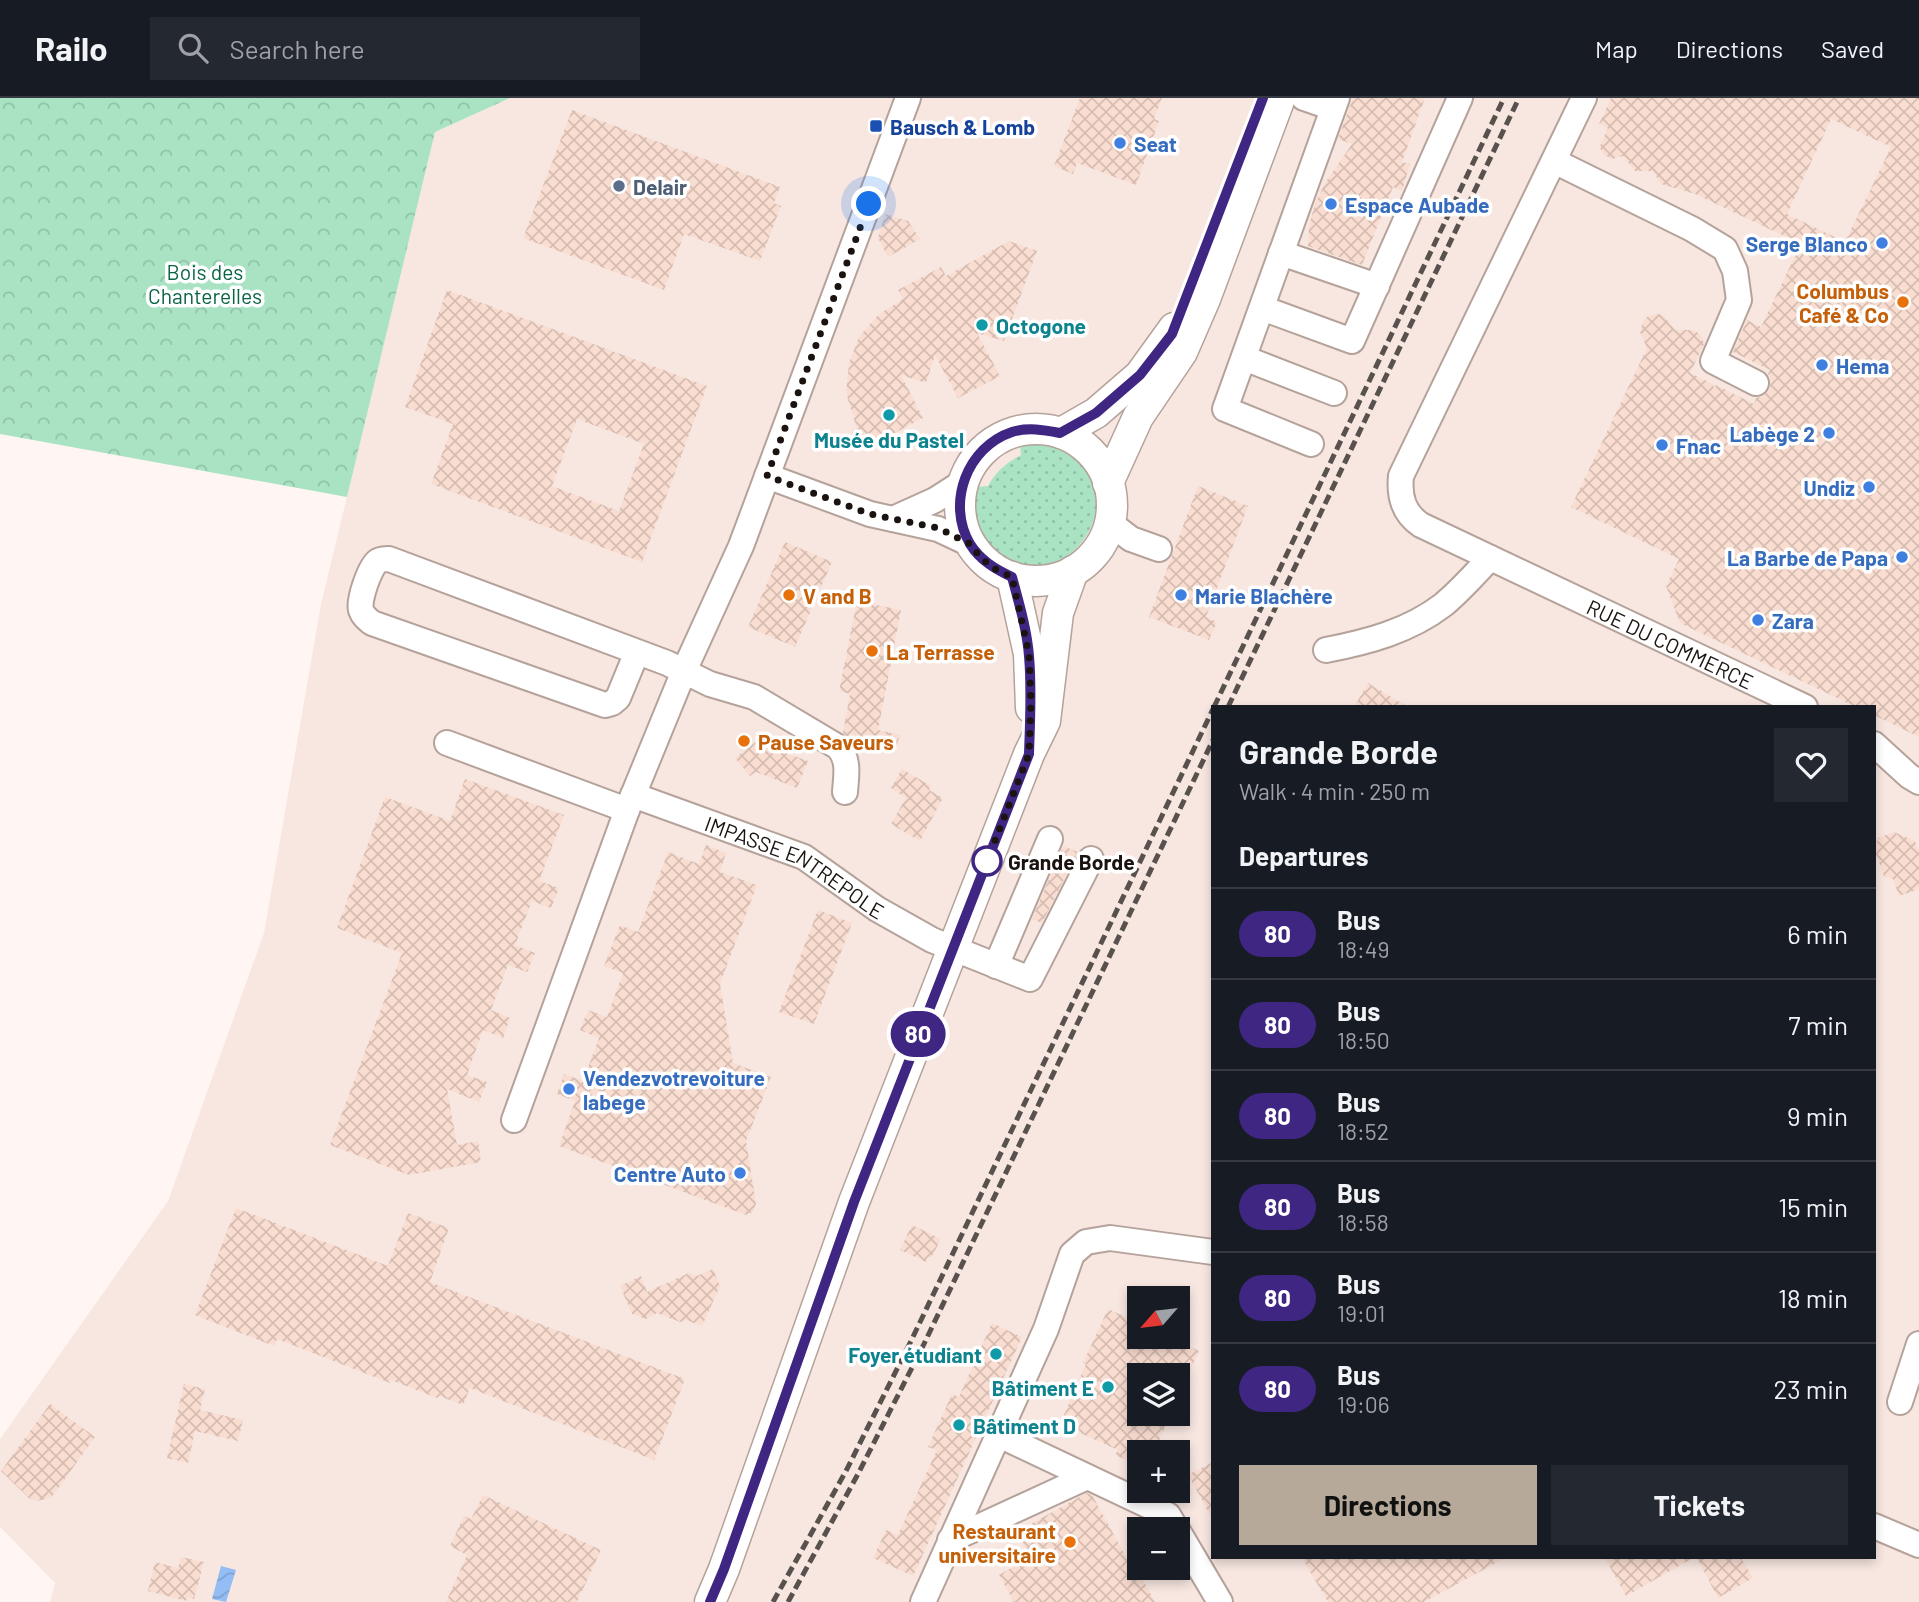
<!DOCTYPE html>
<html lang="en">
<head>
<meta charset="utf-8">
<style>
	:root { --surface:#171b24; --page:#242831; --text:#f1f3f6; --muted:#9ea1a6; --line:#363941; --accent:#b7a999 }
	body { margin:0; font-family:Barlow,sans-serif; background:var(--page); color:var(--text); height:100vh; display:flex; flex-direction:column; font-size:26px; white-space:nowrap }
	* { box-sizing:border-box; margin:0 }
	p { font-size:23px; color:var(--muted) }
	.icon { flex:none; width:38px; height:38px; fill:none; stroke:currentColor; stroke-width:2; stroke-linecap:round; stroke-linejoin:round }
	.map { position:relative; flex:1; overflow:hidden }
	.panel { position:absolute; left:1211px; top:607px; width:665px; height:854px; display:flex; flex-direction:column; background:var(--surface); border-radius:0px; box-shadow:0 4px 10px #0003 }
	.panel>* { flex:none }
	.badge { padding:0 14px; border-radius:23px; font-size:24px; line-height:46px }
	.needle { width:46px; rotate:242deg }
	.tools { position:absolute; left:1127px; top:1188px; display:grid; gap:14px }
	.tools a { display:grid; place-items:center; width:63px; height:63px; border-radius:0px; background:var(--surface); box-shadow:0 4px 10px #0003; font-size:35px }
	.you { position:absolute; width:35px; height:35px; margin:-18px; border:5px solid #fff; border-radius:50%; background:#1a73e8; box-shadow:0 0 0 10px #1a73e833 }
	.map>.badge { position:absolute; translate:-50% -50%; box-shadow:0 0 0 4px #fff }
	h2 { padding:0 28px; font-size:26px; line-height:63px }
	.round { display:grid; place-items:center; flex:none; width:74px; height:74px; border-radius:0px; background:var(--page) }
	.summary { display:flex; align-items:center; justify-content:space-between; height:119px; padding:0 28px }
	h1 { font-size:33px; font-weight:700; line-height:52px }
	.button { display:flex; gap:14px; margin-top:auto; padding:14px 28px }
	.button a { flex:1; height:80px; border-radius:0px; background:var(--accent); color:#111; font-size:28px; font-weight:700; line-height:80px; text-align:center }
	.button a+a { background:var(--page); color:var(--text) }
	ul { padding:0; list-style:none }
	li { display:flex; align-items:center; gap:21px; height:91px; padding:0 28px; border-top:2px solid var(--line) }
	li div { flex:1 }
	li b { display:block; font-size:26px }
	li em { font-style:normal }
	li .badge { min-width:77px; font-weight:700; text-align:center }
	header { display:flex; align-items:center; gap:42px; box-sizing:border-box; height:98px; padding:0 35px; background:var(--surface); border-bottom:2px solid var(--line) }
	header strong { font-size:33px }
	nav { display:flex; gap:38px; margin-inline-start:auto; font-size:24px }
	.search { width:490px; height:63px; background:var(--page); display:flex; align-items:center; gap:18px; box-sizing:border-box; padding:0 24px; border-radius:0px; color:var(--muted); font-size:26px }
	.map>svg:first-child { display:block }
	.built { fill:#f8e7e1; fill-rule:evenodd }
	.grass { fill:url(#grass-dots) }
	.forest { fill:url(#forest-crowns) }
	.water { fill:url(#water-waves) }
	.building { fill:url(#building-cross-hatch); fill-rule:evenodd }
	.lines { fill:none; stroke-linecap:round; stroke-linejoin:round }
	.minor-casing { stroke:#b5a29a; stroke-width:28 }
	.major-casing { stroke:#b5a29a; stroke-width:33 }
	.minor { stroke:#fff; stroke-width:24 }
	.major { stroke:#fff; stroke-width:30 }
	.rail { stroke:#58514e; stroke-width:5; stroke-dasharray:10 5; stroke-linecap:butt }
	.line-casing { stroke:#fff; stroke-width:16 }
	.line { stroke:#3f2682; stroke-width:10 }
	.walk { stroke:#1a1310; stroke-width:7; stroke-dasharray:0 12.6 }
	.transit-dot { fill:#1a4fb4; stroke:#fff; stroke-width:2.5 }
	.shop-dot { fill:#3f7fe0; stroke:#fff; stroke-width:2.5 }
	.service-dot { fill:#5c6f8a; stroke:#fff; stroke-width:2.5 }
	.food-dot { fill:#e8710a; stroke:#fff; stroke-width:2.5 }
	.culture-dot { fill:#0f9aa8; stroke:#fff; stroke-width:2.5 }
	.stop-dot { fill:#fff; stroke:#3f2682; stroke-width:3.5 }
	.labels { text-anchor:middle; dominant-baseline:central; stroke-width:7; stroke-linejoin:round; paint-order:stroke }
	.transit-label { font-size:21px; font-weight:bold; fill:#164399; stroke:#fff; text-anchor:start }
	.shop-label { font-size:21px; font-weight:bold; fill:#366cbe; stroke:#fff; text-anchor:start }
	.service-label { font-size:21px; font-weight:bold; fill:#4e5e75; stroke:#fff; text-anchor:start }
	.park-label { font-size:21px; fill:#0a6543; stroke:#fff }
	.food-label { font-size:21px; font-weight:bold; fill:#c56008; stroke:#fff; text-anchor:start }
	.culture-label { font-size:21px; font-weight:bold; fill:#0d838f; stroke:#fff; text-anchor:start }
	.street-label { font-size:21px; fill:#1a1310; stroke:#fff }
	.stop-label { font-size:21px; font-weight:bold; fill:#1a1310; stroke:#fff; text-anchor:start }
</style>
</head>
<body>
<header>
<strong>Railo</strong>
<div class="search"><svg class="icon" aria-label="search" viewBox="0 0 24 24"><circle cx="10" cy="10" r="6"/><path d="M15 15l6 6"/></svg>Search here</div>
<nav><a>Map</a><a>Directions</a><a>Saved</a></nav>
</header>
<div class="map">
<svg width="1919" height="1504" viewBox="0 0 1919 1504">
	<defs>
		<pattern id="grass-dots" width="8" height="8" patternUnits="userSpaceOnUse" patternTransform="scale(1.75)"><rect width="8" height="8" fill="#a9e3c4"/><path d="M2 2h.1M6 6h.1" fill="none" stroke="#91c2a7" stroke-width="1.8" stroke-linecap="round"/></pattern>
		<pattern id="forest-crowns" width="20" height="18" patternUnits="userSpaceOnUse" patternTransform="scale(1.75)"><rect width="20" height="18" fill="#a9e3c4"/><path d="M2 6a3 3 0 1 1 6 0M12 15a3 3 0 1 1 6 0" fill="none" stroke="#91c2a7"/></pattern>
		<pattern id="water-waves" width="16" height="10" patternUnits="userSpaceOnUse" patternTransform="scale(1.75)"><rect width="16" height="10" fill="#94bdf5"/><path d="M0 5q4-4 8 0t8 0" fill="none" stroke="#7fa2d1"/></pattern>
		<pattern id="building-cross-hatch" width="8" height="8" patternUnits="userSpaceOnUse" patternTransform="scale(1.75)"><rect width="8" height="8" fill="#faddd1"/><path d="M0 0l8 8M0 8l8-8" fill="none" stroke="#d6bdb2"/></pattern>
	</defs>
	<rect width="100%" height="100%" fill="#fff6f3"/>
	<!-- built -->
	<path class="built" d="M 510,0 L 1919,0 L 1919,1504 L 50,1504 L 55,1485 L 0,1429 L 0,1341 L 168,1103 L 264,835 L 321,506 L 435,34 ZM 1213,609 L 1874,609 L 1874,1460 L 1213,1460 ZM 1139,1200 L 1178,1200 L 1178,1239 L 1139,1239 ZM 1139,1278 L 1178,1278 L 1178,1316 L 1139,1316 ZM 1139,1354 L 1178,1354 L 1178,1393 L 1139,1393 ZM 1139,1432 L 1178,1432 L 1178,1470 L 1139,1470 Z"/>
	<!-- grass -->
	<path class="grass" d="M 1041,344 C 1157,371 1068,522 992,448 C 976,432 972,410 977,389 L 988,388 C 996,373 1006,365 1021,357 L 1020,346 Z"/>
	<!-- forest -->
	<path class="forest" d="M 0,0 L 510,0 L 435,34 L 347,399 L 0,336 Z"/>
	<!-- water -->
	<path class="water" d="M 221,1468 L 236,1472 L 226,1504 L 212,1501 Z"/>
	<!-- building -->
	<g class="building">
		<path d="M 1080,0 L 1162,0 L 1154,21 L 1159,23 L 1136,87 L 1077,65 L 1073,76 L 1054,68 Z"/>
		<path d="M 1353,0 L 1425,0 L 1402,64 L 1410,66 L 1402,93 L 1393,89 L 1362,167 L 1308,148 L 1309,128 L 1315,106 L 1325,85 L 1352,46 L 1338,41 Z"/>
		<path d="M 1611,0 L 1919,0 L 1919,639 L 1874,617 L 1874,609 L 1856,609 L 1680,525 L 1666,488 L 1679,461 L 1571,409 L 1647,250 L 1640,234 L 1643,223 L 1648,218 L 1656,216 L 1663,217 L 1675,232 L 1694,232 L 1701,237 L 1704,246 L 1690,275 L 1713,286 L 1714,291 L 1716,287 L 1754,306 L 1756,300 L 1763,298 L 1769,292 L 1771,284 L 1768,276 L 1770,272 L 1733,254 L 1747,222 L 1761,229 L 1796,156 L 1792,154 L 1797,144 L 1695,96 L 1661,86 L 1653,73 L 1635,73 L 1623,58 L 1612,61 L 1604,57 L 1600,50 L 1601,45 L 1608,30 L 1599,26 ZM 1831,21 L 1891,49 L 1845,144 L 1787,116 Z"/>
		<path d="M 572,12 L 780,89 L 774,105 L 781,108 L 760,163 L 684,136 L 664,192 L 523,140 Z"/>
		<path d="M 885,116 L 908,123 L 920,141 L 888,159 L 878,140 Z"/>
		<path d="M 1009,143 L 1037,153 L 1004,243 L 977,235 L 1000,278 L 958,300 L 935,257 L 926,285 L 901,277 L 923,320 L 862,352 L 852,334 L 857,331 L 846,295 L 849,265 L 859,239 L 878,217 L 903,201 L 898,192 L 941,169 L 946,178 Z"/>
		<path d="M 447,192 L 707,288 L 642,464 L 431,386 L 453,326 L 405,309 ZM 577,321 L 644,346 L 619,413 L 552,388 Z"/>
		<path d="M 1198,388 L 1248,408 L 1206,519 L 1217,524 L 1209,542 L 1149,519 Z"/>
		<path d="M 785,444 L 832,464 L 795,549 L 748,529 Z"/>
		<path d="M 857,503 L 901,512 L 878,632 L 900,637 L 895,653 L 853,644 L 843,635 L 850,596 L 839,593 Z"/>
		<path d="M 1368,585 L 1408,609 L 1354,609 Z"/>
		<path d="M 767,635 L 781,653 L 808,663 L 797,690 L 756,674 L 750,678 L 735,660 Z"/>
		<path d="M 902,671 L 931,688 L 929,692 L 943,700 L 920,743 L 891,726 L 906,700 L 891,690 Z"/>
		<path d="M 465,681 L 564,717 L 539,783 L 559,790 L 551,810 L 532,803 L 515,847 L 535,855 L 527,874 L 508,867 L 491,912 L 510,920 L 503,940 L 483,932 L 467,977 L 487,984 L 479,1004 L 447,991 L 457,1047 L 478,1043 L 481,1064 L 409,1077 L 330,1047 L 402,855 L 337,830 L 385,699 L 450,723 Z"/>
		<path d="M 1894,734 L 1915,743 L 1919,753 L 1919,791 L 1899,798 L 1893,781 L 1884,778 L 1874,751 L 1878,740 Z"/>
		<path d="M 706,747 L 726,755 L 720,774 L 757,787 L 720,886 L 733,965 L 771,979 L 746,1043 L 756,1105 L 754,1113 L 746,1117 L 559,1048 L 575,1003 L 557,996 L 564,976 L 583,983 L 599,940 L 580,932 L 588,912 L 607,919 L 623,875 L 604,868 L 620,827 L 638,834 L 668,754 L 699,766 Z"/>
		<path d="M 1063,748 L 1078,754 L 1042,825 L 1032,821 Z"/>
		<path d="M 818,812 L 852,825 L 814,926 L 779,914 Z"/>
		<path d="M 236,1110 L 388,1168 L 408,1115 L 449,1130 L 430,1184 L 685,1281 L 654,1362 L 470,1290 L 463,1307 L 439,1298 L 437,1300 L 391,1282 L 390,1285 L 277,1241 L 274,1248 L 195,1217 Z"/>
		<path d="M 912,1127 L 941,1141 L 931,1160 L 928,1159 L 926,1164 L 900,1152 Z"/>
		<path d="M 713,1171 L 720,1188 L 702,1228 L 686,1222 L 680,1224 L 657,1215 L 646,1221 L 632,1216 L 620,1188 L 641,1178 L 647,1194 L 689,1175 L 697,1178 Z"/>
		<path d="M 1108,1211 L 1139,1225 L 1139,1239 L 1169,1239 L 1199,1253 L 1188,1278 L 1139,1278 L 1139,1316 L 1171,1316 L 1154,1354 L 1139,1354 L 1139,1367 L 1115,1357 L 1118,1352 L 1060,1326 L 1086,1266 L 1083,1265 Z"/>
		<path d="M 992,1225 L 1022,1239 L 913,1478 L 873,1460 L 886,1432 L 898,1437 L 937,1352 L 928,1349 L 952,1296 L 959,1299 Z"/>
		<path d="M 184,1286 L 205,1291 L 200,1312 L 243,1322 L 238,1343 L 195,1333 L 188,1365 L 167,1360 Z"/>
		<path d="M 50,1306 L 95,1339 L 51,1400 L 36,1403 L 30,1401 L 1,1373 Z"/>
		<path d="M 1213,1364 L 1213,1422 L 1188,1377 Z"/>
		<path d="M 1087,1395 L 1092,1397 L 1135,1475 L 1138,1473 L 1155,1504 L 1014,1504 L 999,1477 L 1030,1459 L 1016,1434 Z"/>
		<path d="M 483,1397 L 601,1452 L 577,1504 L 446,1504 L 467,1457 L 450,1448 L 464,1418 L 471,1421 Z"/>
		<path d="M 181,1459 L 204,1464 L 194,1501 L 187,1499 L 186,1503 L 148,1493 L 155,1464 L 178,1470 Z"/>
		<path d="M 1302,1460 L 1505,1460 L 1424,1504 L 1328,1504 Z"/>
		<path d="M 1605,1460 L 1693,1460 L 1626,1498 Z"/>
		<path d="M 1697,1460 L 1741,1460 L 1753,1480 L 1718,1500 Z"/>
	</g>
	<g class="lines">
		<!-- minor casing -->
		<g class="minor-casing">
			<g id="minor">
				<path d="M 1304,0 L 1333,10"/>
				<path id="s1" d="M 1584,0 L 1401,378 C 1399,398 1403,415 1421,427 L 1805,609"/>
				<path d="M 1554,63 L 1692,131 L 1725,151 L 1735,173 L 1739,202 L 1713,263 L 1756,285"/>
				<path d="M 1281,155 L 1377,188"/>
				<path d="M 1262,210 L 1352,243 L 1460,0"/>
				<path d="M 1244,260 L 1334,295"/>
				<path d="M 1311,346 L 1225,311 L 1337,0"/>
				<path d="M 767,378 L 870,416 L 938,431 L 970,446"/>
				<path d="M 893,421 L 935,402 L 963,384"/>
				<path d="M 1110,425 L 1131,441 L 1159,451"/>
				<path d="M 1326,552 C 1368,544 1409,533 1443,507 C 1460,493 1475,476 1490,460"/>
				<path d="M 637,554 L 618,600 L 612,605 L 605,607 L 372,525 C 367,521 363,518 361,512 C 358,503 370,468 378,463 C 382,461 385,461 389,461 L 667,565 L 710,586 L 754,599 L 838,649 C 850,662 846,678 845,694"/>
				<path d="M 447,645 L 627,712"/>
				<path d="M 1874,646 L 1909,678 L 1919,684"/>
				<path id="s2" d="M 633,697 L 804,759 L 877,811 L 932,842 L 1030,881 L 1091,761"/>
				<path d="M 996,868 L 1050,741"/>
				<path d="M 514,1022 L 627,712 L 684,573 L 741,448 L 908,0"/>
				<path d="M 1900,1304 L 1919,1246"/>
				<path d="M 997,1336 L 1168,1417 L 1177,1432"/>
				<path d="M 1874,1428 L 1919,1447"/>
				<path d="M 1178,1433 L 1220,1504"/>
				<path d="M 950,1442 L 1087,1379"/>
				<path d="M 923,1504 L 1046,1231 L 1072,1156 L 1086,1144 L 1110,1140 L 1213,1154"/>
			</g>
		</g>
		<!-- major casing -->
		<g class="major-casing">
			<g id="major">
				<circle cx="1036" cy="407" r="76"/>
				<path d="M 1061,335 L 1096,315 L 1140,277 L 1174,230"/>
				<path d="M 1108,385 L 1138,319 L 1182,254 L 1205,201 L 1280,0"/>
				<path d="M 1012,479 L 1029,556 L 1031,610"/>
				<path d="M 710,1504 L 724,1471 L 854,1104 L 1029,656 L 1045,623 L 1058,515 L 1073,473"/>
			</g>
		</g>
		<!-- minor -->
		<use href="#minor" class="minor"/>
		<!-- major -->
		<use href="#major" class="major"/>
		<!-- rail -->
		<g class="rail">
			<path d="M 1214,609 L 1504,0"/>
			<path d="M 1228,609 L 1519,0"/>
			<path d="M 773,1504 L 846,1373 L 911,1243 L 1213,611"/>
			<path d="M 788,1504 L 858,1376 L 923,1248 L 1213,642"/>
		</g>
	</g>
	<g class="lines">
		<!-- line casing -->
		<g class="line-casing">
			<path id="line" d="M 710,1504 L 724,1471 L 854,1104 L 1029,656 C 1030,623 1032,591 1029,558 C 1027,532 1019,505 1012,479 C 995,471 980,462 970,446 C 946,405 967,349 1012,334 C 1028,329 1044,332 1060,335 L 1096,315 L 1140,277 L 1172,236 L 1263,0"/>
		</g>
		<!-- line -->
		<use href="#line" class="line"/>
		<!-- walk -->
		<path class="walk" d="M 869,106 L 767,378 L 870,416 L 938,430 L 970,446 L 981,460 L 995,471 L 1012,479 L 1029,556 L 1031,602 L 1029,656 L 987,763"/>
	</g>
	<!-- markers -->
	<rect class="transit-dot" x="869" y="21" width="14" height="14" rx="3.5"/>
	<g class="shop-dot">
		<circle cx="1120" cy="45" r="7"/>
		<circle cx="1331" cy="106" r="7"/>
		<circle cx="1882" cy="145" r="7"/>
		<circle cx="1822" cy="267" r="7"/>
		<circle cx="1829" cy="335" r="7"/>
		<circle cx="1662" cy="347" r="7"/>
		<circle cx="1869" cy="389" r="7"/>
		<circle cx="1902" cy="459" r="7"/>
		<circle cx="1181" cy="497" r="7"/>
		<circle cx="1758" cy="522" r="7"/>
		<circle cx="569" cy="991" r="7"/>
		<circle cx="740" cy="1075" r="7"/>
	</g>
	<circle class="service-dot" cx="619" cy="88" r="7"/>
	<g class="food-dot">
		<circle cx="1903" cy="204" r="7"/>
		<circle cx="789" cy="497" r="7"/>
		<circle cx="872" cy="553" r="7"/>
		<circle cx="744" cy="643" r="7"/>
		<circle cx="1070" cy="1444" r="7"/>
	</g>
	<g class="culture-dot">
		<circle cx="982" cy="227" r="7"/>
		<circle cx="889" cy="317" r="7"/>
		<circle cx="996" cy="1256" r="7"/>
		<circle cx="1108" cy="1289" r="7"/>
		<circle cx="959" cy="1327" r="7"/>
	</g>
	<circle class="stop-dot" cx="987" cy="763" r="14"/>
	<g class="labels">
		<!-- transit labels -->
		<g class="transit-label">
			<text x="890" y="28">Bausch &amp; Lomb</text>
		</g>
		<!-- shop labels -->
		<g class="shop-label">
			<text x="1134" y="45">Seat</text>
			<text x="1345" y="106">Espace Aubade</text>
			<text x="1868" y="145" text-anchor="end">Serge Blanco</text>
			<text x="1836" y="267">Hema</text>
			<text x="1815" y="335" text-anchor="end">Labège 2</text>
			<text x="1676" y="347">Fnac</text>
			<text x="1855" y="389" text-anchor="end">Undiz</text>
			<text x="1888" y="459" text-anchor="end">La Barbe de Papa</text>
			<text x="1195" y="497">Marie Blachère</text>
			<text x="1772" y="522">Zara</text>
			<text x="583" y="979">Vendezvotrevoiture<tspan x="583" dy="24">labege</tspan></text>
			<text x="726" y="1075" text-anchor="end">Centre Auto</text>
		</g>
		<!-- service labels -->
		<g class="service-label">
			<text x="633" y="88">Delair</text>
		</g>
		<!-- park labels -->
		<g class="park-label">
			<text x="205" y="173">Bois des<tspan x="205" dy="24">Chanterelles</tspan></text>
		</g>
		<!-- food labels -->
		<g class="food-label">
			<text x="1889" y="192" text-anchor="end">Columbus<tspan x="1889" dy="24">Café &amp; Co</tspan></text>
			<text x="803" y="497">V and B</text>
			<text x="886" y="553">La Terrasse</text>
			<text x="758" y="643">Pause Saveurs</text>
			<text x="1056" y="1432" text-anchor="end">Restaurant<tspan x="1056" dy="24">universitaire</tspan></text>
		</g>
		<!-- culture labels -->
		<g class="culture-label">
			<text x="996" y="227">Octogone</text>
			<text x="889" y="341" text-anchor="middle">Musée du Pastel</text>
			<text x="982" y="1256" text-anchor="end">Foyer étudiant</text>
			<text x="1094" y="1289" text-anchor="end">Bâtiment E</text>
			<text x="973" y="1327">Bâtiment D</text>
		</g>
		<!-- street labels -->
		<g class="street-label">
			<text stroke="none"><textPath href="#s1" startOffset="752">RUE DU COMMERCE</textPath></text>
			<text stroke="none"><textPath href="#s2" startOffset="178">IMPASSE ENTREPOLE</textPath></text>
		</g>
		<!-- stop labels -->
		<g class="stop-label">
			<text x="1008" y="763">Grande Borde</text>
		</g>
	</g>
</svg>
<div class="tools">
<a><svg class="needle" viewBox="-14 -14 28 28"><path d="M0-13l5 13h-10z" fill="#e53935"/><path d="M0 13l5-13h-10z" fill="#9ea1a6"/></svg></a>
<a><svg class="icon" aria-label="layers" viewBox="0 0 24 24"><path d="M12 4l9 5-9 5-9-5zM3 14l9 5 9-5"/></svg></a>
<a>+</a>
<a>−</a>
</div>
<div class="you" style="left:869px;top:106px"></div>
<b class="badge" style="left:918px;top:936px;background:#3f2682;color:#fff">80</b>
<section class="panel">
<div class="summary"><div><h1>Grande Borde</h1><p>Walk · 4 min · 250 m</p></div><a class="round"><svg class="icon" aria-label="heart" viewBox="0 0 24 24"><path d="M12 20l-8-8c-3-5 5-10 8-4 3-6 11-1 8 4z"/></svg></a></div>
<h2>Departures</h2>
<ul>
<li><span class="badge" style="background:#3f2682;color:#fff">80</span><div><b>Bus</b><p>18:49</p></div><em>6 min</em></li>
<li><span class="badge" style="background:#3f2682;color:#fff">80</span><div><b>Bus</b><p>18:50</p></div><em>7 min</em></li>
<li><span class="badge" style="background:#3f2682;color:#fff">80</span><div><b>Bus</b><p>18:52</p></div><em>9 min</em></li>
<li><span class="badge" style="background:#3f2682;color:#fff">80</span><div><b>Bus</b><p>18:58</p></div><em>15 min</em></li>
<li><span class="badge" style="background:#3f2682;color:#fff">80</span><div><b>Bus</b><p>19:01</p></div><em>18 min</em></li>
<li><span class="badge" style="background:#3f2682;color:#fff">80</span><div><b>Bus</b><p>19:06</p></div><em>23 min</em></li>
</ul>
<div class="button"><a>Directions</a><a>Tickets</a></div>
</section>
</div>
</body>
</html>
